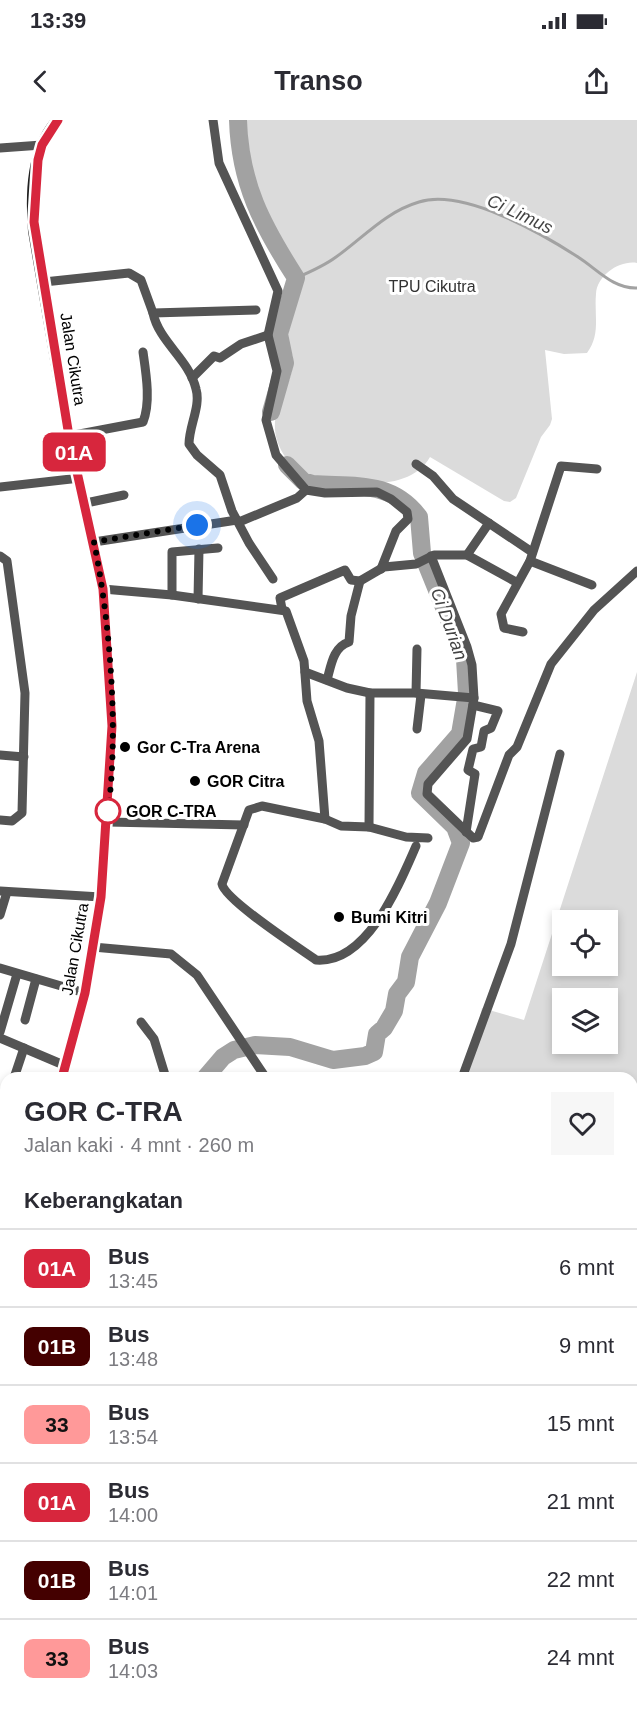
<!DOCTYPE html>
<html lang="id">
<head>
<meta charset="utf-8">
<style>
	:root { --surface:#fff; --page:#f7f7f7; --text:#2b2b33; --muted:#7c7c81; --line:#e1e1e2 }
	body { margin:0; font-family:Helvetica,sans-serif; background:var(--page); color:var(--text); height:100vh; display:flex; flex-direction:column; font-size:22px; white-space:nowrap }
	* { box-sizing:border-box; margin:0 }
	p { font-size:20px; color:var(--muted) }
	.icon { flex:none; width:33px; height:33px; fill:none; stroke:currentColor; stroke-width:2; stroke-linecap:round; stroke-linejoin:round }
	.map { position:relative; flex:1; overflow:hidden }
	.sheet { position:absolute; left:0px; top:952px; width:638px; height:638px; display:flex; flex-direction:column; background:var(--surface); border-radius:18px 18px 0 0; box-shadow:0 3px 9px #0003 }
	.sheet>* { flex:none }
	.badge { padding:0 12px; border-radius:9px; font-size:21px; line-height:39px }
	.buttons { position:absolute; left:552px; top:790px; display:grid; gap:12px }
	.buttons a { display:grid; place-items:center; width:66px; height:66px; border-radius:0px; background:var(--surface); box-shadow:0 3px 9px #0003; font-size:30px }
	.you { position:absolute; width:30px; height:30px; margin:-15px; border:4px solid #fff; border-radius:50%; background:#1a73e8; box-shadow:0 0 0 9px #1a73e833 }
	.map>.badge { position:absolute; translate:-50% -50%; box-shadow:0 0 0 3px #fff }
	h2 { padding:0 24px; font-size:22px; line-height:54px }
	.round { display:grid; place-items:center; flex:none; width:63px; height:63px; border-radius:0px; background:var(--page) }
	.headline { display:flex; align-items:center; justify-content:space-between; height:102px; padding:0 24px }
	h1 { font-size:28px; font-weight:700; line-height:45px }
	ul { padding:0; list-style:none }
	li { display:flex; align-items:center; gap:18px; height:78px; padding:0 24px; border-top:2px solid var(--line) }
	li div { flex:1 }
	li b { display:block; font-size:22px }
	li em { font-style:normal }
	li .badge { min-width:66px; font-weight:700; text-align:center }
	.status { display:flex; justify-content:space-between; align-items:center; height:42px; padding:0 30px; background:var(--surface); direction:ltr }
	.status svg { height:16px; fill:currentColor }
	header { display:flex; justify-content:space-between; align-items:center; height:78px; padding:0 24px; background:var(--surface); font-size:27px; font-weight:700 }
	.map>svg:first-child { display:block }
	.green { fill:#dbdbdb; fill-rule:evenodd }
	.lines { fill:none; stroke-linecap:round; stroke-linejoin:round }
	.stream { stroke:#a2a2a2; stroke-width:3 }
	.river { stroke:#a2a2a2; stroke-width:18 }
	.street { stroke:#545454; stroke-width:9 }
	.secondary { stroke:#212121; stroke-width:12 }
	.line-casing { stroke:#fff; stroke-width:14 }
	.line { stroke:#d7263d; stroke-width:9 }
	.walk { stroke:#000; stroke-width:6; stroke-dasharray:0 10.8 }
	.poi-dot { fill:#000; stroke:#fff; stroke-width:2 }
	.stop-dot { fill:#fff; stroke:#d7263d; stroke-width:3 }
	.labels { text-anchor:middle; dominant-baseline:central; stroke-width:6; stroke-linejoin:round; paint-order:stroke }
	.park-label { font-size:16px; fill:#323232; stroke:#fff }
	.street-label { font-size:16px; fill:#000; stroke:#fff }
	.poi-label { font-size:16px; font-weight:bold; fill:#000; stroke:#fff; text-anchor:start }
	.stop-label { font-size:16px; font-weight:bold; fill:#000; stroke:#fff; text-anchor:start }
	.water-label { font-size:18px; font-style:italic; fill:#434343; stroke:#fff }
</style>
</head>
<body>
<div class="status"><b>13:39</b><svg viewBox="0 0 49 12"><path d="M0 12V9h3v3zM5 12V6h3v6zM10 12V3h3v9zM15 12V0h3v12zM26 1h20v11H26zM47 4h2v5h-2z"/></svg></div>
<header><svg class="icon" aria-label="back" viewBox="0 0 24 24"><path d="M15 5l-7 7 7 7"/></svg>Transo<svg class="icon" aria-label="share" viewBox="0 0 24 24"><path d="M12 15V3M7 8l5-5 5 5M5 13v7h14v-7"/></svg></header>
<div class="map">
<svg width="637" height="1589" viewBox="0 0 637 1589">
	<rect width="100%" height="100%" fill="#fff"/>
	<!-- green -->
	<g class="green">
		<path d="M 247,0 L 637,0 L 637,143 C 620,140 597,155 596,174 C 594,195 601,214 587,233 L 564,234 L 545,230 L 552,299 L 550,305 L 541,317 L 516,378 L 510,382 L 504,381 L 430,337 C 409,375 342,363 305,358 C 297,353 291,346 286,338 C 257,296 294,273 293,238 C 292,231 288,227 286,221 L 303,160 C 272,110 247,60 247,0 Z"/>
		<path d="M 637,552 L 637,1135 L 632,1133 L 632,958 L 466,958 L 482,888 L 524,900 ZM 562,801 L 608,801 L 608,846 L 562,846 ZM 562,879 L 608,879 L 608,924 L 562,924 Z"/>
	</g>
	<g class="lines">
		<!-- stream -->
		<path class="stream" d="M 296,158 C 310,152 324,146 336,137 C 363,118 385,92 419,82 C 463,68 541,113 578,137 C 597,149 613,169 637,168"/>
		<!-- river -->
		<g class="river">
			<path d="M 238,0 C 240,64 262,105 296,158 L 279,214 L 285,243 L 271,292"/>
			<path d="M 205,958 L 223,937 L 234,930 L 255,925 L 290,927 L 333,940 L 365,936 L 374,932 L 377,914 L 384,908 L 394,891 L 397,874 L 406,862 L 410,837 L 438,783 L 461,723 L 455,707 L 420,673 L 426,653 L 460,614 L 467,573 L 465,539 L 422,433 L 419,397 C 391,360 354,367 313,364 L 303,361 L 287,345"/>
			<path d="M 0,1365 L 6,1350"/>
		</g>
		<!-- street -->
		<g class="street">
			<path d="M 213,0 L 219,43 L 278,171 L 268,215 L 277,251 L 266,300 L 276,335 L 306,370 L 325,373 L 377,372 L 391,379 L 407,392 L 408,399 L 396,411 L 381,449"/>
			<path d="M 0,28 L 42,25"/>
			<path d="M 44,162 L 129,153 L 141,160 L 153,193 L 256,190"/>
			<path d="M 153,193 C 159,222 189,239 196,269 C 201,286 189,306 189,324 L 197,335 L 220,355 L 232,391 L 249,423 L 273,459"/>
			<path d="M 192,258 L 214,236 L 220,238 L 241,224 L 268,215"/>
			<path d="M 69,316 L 143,302 C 151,282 146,253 143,232"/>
			<path d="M 416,344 L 433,356 L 453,379 L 532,432"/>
			<path d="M 0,367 L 80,358"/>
			<path d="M 86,383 L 124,375"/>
			<path d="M 239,402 L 297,378 L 306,370"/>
			<path d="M 94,422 L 237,400"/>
			<path d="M 467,435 L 489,403"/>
			<path d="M 0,436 L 7,441 L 25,573 L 22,693 L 12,701 L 0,700"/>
			<path d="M 431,436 L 467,527 L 472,545 L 474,578 L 467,619 L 428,664 L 427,674 L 473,718 L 478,717 L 509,635 L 517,627 L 551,544 L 594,490 L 637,451"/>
			<path d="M 530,441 L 592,465"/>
			<path d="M 103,469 L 172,475 L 286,491 L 304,541 L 307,581 L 319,621 L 325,699"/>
			<path d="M 172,475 L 172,432 L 218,428"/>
			<path d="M 198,479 L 199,429"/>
			<path d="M 282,489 L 280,478 L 345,450 L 351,460 L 360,461 L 384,447 L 416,444 L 434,435 L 467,435 L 516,462"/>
			<path d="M 523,512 L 504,508 L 501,494 L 530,441 L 561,346 L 597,349"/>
			<path d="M 305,552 L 347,568 L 370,573 L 416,573 L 474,578"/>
			<path d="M 327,560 C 331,546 333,527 349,522 L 351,496 L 360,461"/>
			<path d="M 416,573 L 417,529"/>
			<path d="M 417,609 L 421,575"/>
			<path d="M 0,635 L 24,637"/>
			<path d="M 108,702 L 244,705"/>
			<path d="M 369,707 L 370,573"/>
			<path d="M 466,712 L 475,654 L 468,650 L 473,629 L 481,627 L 484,611 L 491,608 L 498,591 L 473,585"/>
			<path d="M 416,726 C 399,765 367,844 316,840 C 299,828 225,780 222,764 L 249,690 L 262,686 L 325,699 L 341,706 L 369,707 L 406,717 L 428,718"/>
			<path d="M 0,771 L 101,777"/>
			<path d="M 0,795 L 7,772"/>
			<path d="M 93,827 L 171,834 L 197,855 L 266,958"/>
			<path d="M 0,848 L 85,873"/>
			<path d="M 25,900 L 36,859"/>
			<path d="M 141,902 L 154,919 L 166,958"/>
			<path d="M 0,912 L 17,854"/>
			<path d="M 0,918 L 66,946"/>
			<path d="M 14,958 L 24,928"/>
			<path d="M 462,958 L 511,824 L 560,634"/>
			<path d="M 2,994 L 6,982"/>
			<path d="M 0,1095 L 6,1097"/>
			<path d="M 632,1140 L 637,1142"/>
			<path d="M 632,1314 L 637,1314"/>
			<path d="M 0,1342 L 6,1323"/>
			<path d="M 0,1384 L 6,1387"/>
			<path d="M 632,1471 L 637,1474"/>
			<path d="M 0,1486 L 6,1486"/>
			<path d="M 632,1515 L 637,1512"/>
			<path d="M 4,1541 L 6,1520"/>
			<path d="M 459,1584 L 466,1589"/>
			<path d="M 81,1589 L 82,1584"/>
			<path d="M 111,1589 L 112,1584"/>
			<path d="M 388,1589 L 392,1584"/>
			<path d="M 598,1589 L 600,1585"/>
		</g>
		<!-- secondary -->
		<g class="secondary">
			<path d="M 58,0 C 32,29 31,73 34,111 L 69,316 L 103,469 L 112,606 L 101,777 L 85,873 L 62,958"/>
			<path d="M 0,1140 L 6,1128"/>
			<path d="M 0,1274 L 6,1273"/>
			<path d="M 632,1390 L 637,1393"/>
		</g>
	</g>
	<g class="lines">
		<!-- line casing -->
		<g class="line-casing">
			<path id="line" d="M 58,0 L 42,25 L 38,40 L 34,102 L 69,316 L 103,469 L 112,606 L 101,777 L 85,873 L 62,958"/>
		</g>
		<!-- line -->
		<use href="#line" class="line"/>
		<!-- walk -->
		<path class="walk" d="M 108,691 C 119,611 110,501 94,422 L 197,405"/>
	</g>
	<!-- markers -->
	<g class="poi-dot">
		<circle cx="125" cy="627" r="6"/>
		<circle cx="195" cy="661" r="6"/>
		<circle cx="339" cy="797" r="6"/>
	</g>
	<circle class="stop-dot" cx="108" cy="691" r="12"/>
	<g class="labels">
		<!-- park labels -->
		<g class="park-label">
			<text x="432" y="166">TPU Cikutra</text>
		</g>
		<!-- street labels -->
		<g class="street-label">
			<text transform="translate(73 239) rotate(81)">Jalan Cikutra</text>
			<text transform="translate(75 829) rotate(-80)">Jalan Cikutra</text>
		</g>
		<!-- poi labels -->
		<g class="poi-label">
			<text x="137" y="627">Gor C-Tra Arena</text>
			<text x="207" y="661">GOR Citra</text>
			<text x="351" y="797">Bumi Kitri</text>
		</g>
		<!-- stop labels -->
		<g class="stop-label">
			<text x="126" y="691">GOR C-TRA</text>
		</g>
		<!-- water labels -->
		<g class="water-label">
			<text transform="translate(520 94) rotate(25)">Ci Limus</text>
			<text transform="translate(449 504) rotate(70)">Ci Durian</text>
		</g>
	</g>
</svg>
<div class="buttons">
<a><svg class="icon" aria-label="locate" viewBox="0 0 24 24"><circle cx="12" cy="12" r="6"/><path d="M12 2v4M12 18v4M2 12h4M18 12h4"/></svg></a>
<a><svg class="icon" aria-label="layers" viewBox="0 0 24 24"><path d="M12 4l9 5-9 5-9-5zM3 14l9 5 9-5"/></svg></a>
</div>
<div class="you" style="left:197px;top:405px"></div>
<b class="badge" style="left:74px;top:332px;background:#d7263d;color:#fff">01A</b>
<section class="sheet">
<div class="headline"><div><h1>GOR C-TRA</h1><p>Jalan kaki · 4 mnt · 260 m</p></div><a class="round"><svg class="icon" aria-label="heart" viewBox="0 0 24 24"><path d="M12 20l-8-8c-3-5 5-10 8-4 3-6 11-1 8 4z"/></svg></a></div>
<h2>Keberangkatan</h2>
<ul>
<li><span class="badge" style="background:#d7263d;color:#fff">01A</span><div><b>Bus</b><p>13:45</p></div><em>6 mnt</em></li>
<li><span class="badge" style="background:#400;color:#fff">01B</span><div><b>Bus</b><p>13:48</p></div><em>9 mnt</em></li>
<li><span class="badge" style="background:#f99;color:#111">33</span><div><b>Bus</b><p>13:54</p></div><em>15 mnt</em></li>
<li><span class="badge" style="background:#d7263d;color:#fff">01A</span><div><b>Bus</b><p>14:00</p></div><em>21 mnt</em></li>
<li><span class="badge" style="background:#400;color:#fff">01B</span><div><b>Bus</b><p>14:01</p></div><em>22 mnt</em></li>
<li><span class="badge" style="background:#f99;color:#111">33</span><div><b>Bus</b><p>14:03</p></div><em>24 mnt</em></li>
</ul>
</section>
</div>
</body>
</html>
